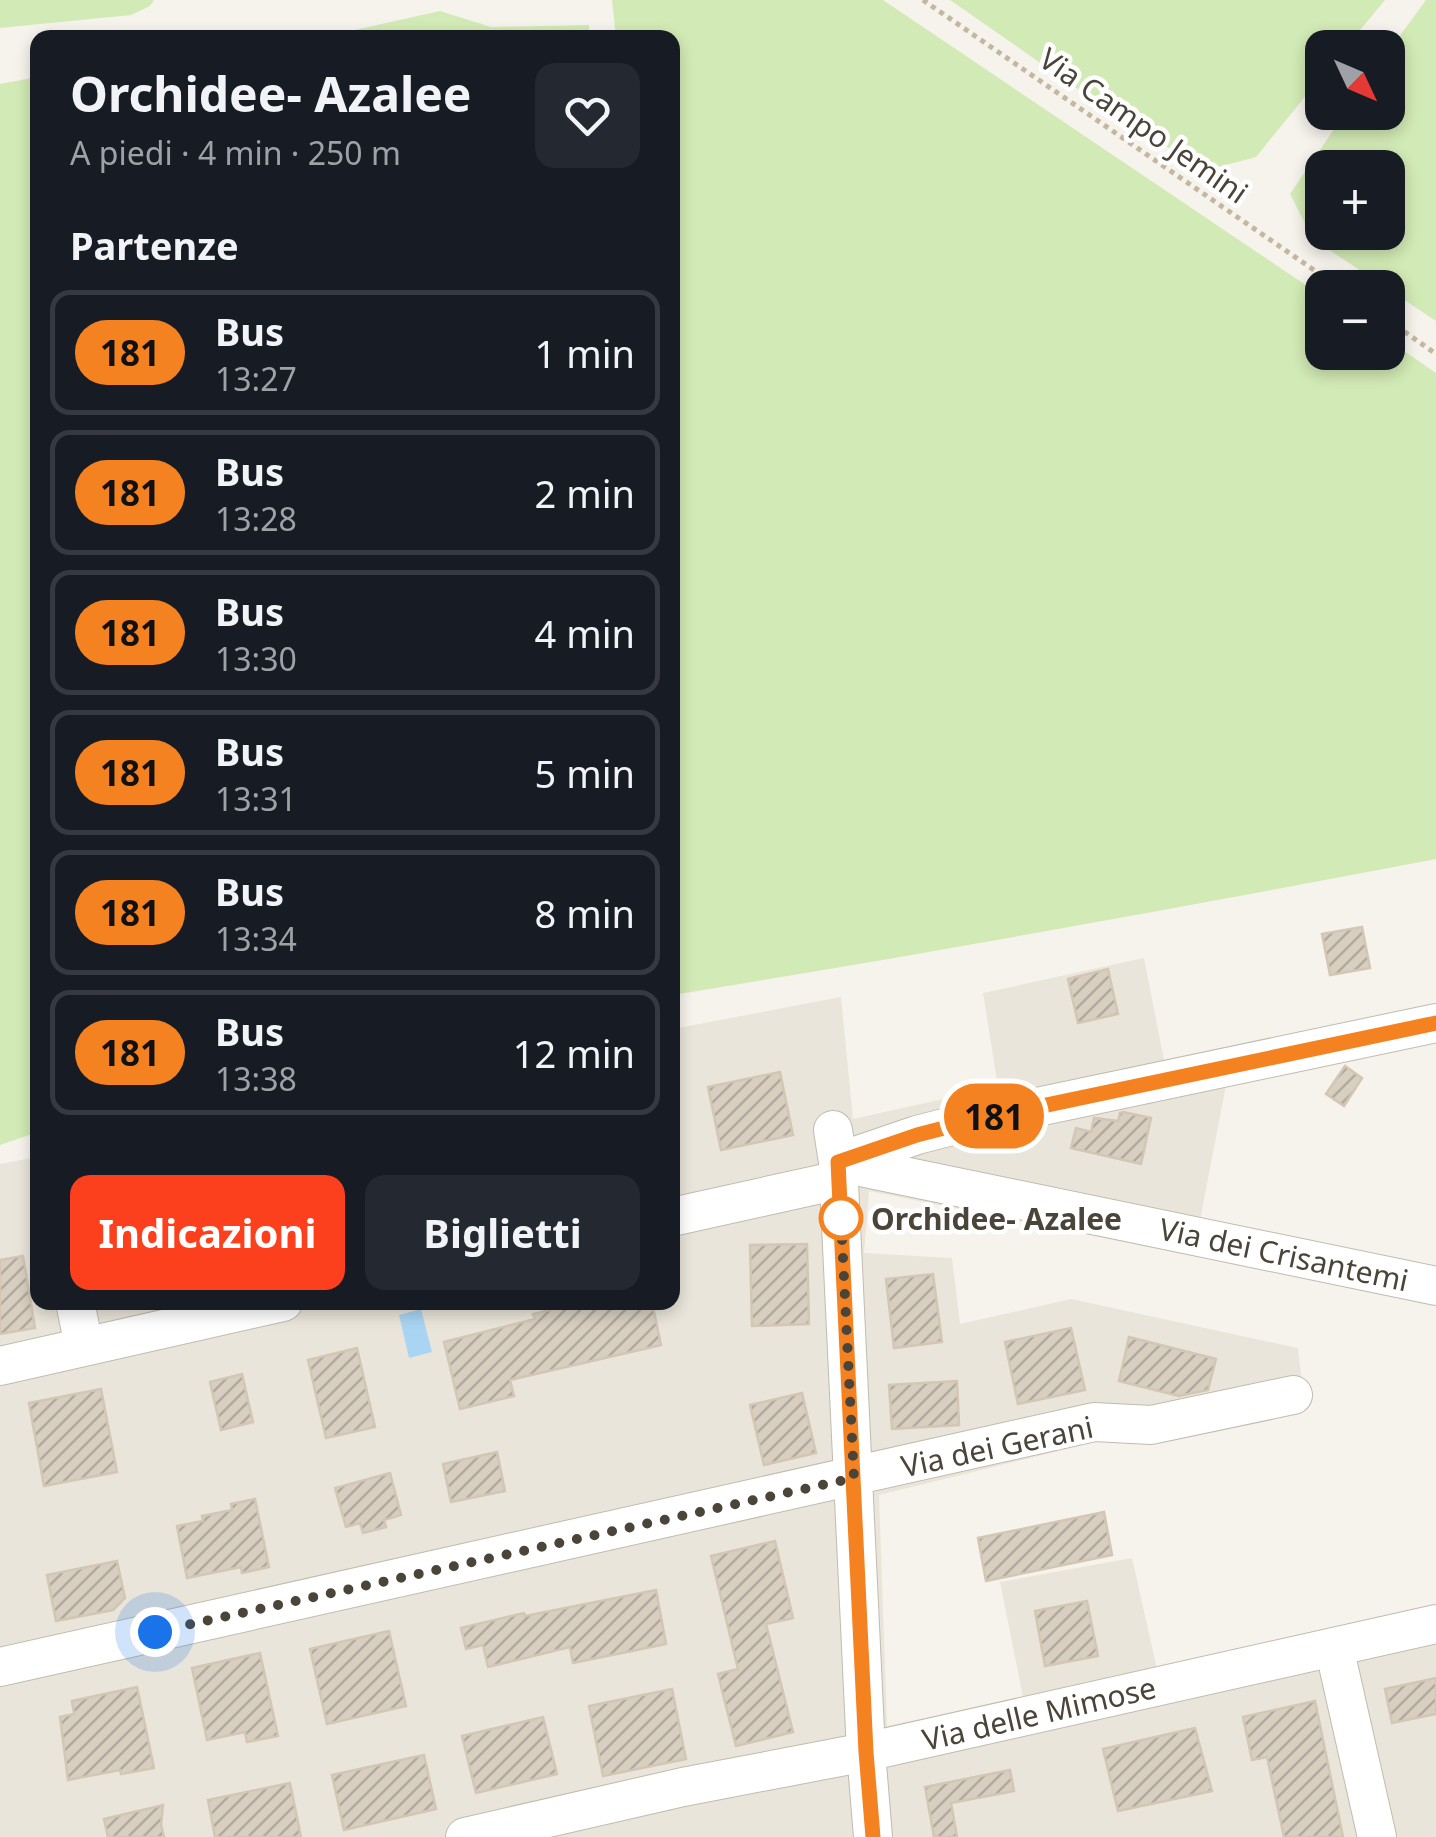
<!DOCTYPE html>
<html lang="it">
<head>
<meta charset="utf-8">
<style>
	:root { --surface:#171b24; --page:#242831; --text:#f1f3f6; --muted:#9ea1a6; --line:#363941; --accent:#fc3f1d }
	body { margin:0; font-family:"Noto Sans",sans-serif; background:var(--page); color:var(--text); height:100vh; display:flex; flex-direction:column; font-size:38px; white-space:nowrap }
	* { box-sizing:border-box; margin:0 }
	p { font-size:32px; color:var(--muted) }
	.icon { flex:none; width:55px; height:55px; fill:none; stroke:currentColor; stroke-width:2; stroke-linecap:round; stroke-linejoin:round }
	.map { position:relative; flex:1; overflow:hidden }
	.side { position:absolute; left:30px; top:30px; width:650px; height:1280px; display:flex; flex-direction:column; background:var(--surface); border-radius:20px; box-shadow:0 5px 15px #0003 }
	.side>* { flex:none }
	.badge { padding:0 20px; border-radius:32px; font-size:35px; line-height:65px }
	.needle { width:65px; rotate:134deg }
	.controls { position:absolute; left:1305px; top:30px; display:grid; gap:20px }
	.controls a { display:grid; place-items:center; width:100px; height:100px; border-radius:20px; background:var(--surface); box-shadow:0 5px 15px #0003; font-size:50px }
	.you { position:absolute; width:50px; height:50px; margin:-25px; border:8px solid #fff; border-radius:50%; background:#1a73e8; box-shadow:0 0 0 15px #1a73e833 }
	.map>.badge { position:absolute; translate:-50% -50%; box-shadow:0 0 0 5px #fff }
	h2 { padding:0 40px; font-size:38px; line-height:90px }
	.round { display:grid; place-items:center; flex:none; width:105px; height:105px; border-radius:20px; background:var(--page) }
	.overview { display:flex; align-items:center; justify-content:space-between; height:170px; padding:0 40px }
	h1 { font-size:48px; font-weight:700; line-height:75px }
	.button { display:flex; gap:20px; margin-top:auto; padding:20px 40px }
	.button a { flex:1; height:115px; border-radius:20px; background:var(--accent); color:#fff; font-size:40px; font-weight:700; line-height:115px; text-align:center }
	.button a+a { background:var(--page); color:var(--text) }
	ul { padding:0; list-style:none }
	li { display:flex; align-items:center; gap:30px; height:125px; margin:0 20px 15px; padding:0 20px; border:5px solid var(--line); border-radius:20px }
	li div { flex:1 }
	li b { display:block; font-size:38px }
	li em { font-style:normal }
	li .badge { min-width:110px; font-weight:700; text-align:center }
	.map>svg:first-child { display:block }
	.residential { fill:#eae5da }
	.grass { fill:#d2eab5; fill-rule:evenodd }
	.water { fill:#a9d4f2 }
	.building { fill:url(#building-hatch); stroke:#d3c7b4; stroke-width:2.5 }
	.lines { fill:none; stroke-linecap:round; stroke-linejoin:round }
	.minor-casing { stroke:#c2bbae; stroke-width:40 }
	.path { stroke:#c4b79f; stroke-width:5; stroke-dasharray:5 5; stroke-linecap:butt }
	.minor { stroke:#fff; stroke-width:38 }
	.line-casing { stroke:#fff; stroke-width:22 }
	.line { stroke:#f58220; stroke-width:15 }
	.walk { stroke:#4b4439; stroke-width:10; stroke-dasharray:0 18 }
	.stop-dot { fill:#fff; stroke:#f58220; stroke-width:5 }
	.labels { text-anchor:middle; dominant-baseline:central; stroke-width:9; stroke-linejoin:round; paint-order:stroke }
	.street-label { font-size:30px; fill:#4b4439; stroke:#fff }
	.stop-label { font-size:30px; font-weight:bold; fill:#4b4439; stroke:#fff; text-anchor:start }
</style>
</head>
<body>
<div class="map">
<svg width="1436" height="1837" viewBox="0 0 1436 1837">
	<defs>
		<pattern id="building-hatch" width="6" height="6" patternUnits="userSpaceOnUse" patternTransform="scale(2.5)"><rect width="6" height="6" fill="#d8cfc1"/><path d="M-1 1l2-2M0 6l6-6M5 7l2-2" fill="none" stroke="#b1aa9e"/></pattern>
	</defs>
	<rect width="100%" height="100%" fill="#f6f3ec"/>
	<!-- residential -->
	<path class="residential" d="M 1144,958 L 1164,1060 L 1233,1049 L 1193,1256 L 869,1191 L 864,1253 L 952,1258 L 960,1324 L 1071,1299 L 1298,1348 L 1304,1403 L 1108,1439 L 879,1495 L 887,1726 L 1023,1697 L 1000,1582 L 1132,1558 L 1157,1669 L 1436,1609 L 1436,1837 L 0,1837 L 0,1164 L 37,1157 L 38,1302 L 672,1302 L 673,1029 L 841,997 L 853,1119 L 998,1087 L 983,993 Z"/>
	<!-- grass -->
	<g class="grass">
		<path d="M 0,0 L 154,0 L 150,6 L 131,15 L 0,28 Z"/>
		<path d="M 612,0 L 883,0 L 1322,296 L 1322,352 L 1388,352 L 1388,340 L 1436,373 L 1436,859 C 1184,907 932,953 679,994 L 673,989 L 672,38 L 616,37 Z"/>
		<path d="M 950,0 L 1385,0 L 1346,47 L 1322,48 L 1322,76 L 1256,157 L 1207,170 L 1131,126 Z"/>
		<path d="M 1426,0 L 1436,0 L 1436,321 L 1313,239 L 1290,194 L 1345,113 L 1388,112 L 1388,52 ZM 1322,168 L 1388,168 L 1388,232 L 1322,232 Z"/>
		<path d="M 440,11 L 491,27 L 589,25 L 589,37 L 323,37 Z"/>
		<path d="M 37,77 L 38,1132 L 0,1145 L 0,84 Z"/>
	</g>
	<!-- water -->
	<path class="water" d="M 421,1309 L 432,1352 L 409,1358 L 399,1315 Z"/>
	<!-- building -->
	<g class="building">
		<path d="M 1362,927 L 1370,968 L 1330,975 L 1322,934 Z"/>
		<path d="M 1108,969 L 1118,1014 L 1078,1023 L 1068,979 Z"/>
		<path d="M 1345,1066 L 1362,1078 L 1344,1106 L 1326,1094 Z"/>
		<path d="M 780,1072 L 793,1135 L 721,1150 L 708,1087 Z"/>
		<path d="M 1123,1112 L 1151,1118 L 1141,1164 L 1071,1148 L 1076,1128 L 1091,1132 L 1094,1118 L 1118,1121 L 1120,1113 Z"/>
		<path d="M 807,1244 L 809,1324 L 752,1326 L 750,1245 Z"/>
		<path d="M 23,1256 L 35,1328 L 0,1334 L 0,1260 Z"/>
		<path d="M 933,1274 L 942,1342 L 894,1348 L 886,1279 Z"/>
		<path d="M 582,1302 L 652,1302 L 661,1345 L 510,1380 L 514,1396 L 460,1409 L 444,1342 L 535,1319 L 533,1314 Z"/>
		<path d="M 1071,1328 L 1085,1390 L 1018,1404 L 1005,1342 Z"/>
		<path d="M 1129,1337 L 1216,1359 L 1208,1390 L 1179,1396 L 1119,1381 Z"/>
		<path d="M 357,1348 L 375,1427 L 326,1438 L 308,1360 Z"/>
		<path d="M 242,1374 L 253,1422 L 221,1430 L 210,1382 Z"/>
		<path d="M 957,1381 L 959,1425 L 892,1429 L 889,1385 Z"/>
		<path d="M 101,1389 L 117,1472 L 44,1486 L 29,1403 Z"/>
		<path d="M 802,1393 L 816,1453 L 764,1465 L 750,1405 Z"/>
		<path d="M 497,1452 L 505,1491 L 451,1502 L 443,1464 Z"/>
		<path d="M 390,1473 L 401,1515 L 384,1520 L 386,1527 L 363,1533 L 360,1523 L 346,1527 L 335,1488 Z"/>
		<path d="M 255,1499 L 269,1567 L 242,1573 L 241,1567 L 187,1578 L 177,1526 L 203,1521 L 202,1516 L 232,1510 L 231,1504 Z"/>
		<path d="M 1104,1512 L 1112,1555 L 986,1581 L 978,1538 Z"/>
		<path d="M 775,1541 L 793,1618 L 766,1624 L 793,1732 L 736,1746 L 718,1674 L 738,1669 L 711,1556 Z"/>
		<path d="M 117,1561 L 125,1598 L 113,1610 L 56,1621 L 47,1575 Z"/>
		<path d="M 656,1590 L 666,1644 L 573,1663 L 570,1647 L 488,1667 L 483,1645 L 466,1649 L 461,1628 L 524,1613 L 525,1616 Z"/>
		<path d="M 1087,1601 L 1098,1656 L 1045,1666 L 1035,1611 Z"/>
		<path d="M 389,1631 L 406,1706 L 327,1724 L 310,1649 Z"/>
		<path d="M 260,1653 L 278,1736 L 247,1742 L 245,1732 L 207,1740 L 192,1668 Z"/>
		<path d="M 1436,1678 L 1436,1714 L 1392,1723 L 1385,1689 Z"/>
		<path d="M 137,1687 L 154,1768 L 121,1774 L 120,1770 L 68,1780 L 60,1717 L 74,1714 L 72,1701 Z"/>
		<path d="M 672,1689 L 686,1759 L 603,1776 L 589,1706 Z"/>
		<path d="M 1315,1701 L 1343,1837 L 1284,1837 L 1267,1757 L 1252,1760 L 1243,1717 Z"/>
		<path d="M 543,1717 L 557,1774 L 476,1793 L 462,1736 Z"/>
		<path d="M 1195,1728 L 1212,1791 L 1118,1811 L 1103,1749 Z"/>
		<path d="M 424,1755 L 436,1809 L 344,1830 L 332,1775 Z"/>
		<path d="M 1010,1770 L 1014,1791 L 951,1803 L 957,1837 L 934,1837 L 925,1787 Z"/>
		<path d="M 290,1783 L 301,1837 L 215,1837 L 208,1800 Z"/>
		<path d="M 163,1805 L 161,1825 L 164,1837 L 108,1837 L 104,1819 Z"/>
	</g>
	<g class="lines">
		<!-- minor casing -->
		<g class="minor-casing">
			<g id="minor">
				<path d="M 833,1130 L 838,1162 L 866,1752 L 873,1837"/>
				<path d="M 838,1162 L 917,1135 L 971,1121 L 1436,1023"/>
				<path d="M 841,1163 L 1436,1286"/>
				<path d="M 672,1217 L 839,1180"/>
				<path d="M 75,1302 L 84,1346"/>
				<path d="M 0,1366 L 283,1302"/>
				<path d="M 1334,1647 L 1377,1837"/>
				<path d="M 0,1667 L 1094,1422 L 1151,1425 L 1293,1395"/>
				<path d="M 465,1837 L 683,1787 L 866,1752 L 1436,1624"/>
			</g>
		</g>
		<!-- path -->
		<g class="path">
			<path d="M 923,0 L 1340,288"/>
			<path d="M 1388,320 L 1436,354"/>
		</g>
		<!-- minor -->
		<use href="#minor" class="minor"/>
	</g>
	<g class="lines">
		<!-- line casing -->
		<g class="line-casing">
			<path id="line" d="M 873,1837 L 866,1752 L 838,1162 L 917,1135 L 971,1121 L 1436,1023"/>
		</g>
		<!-- line -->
		<use href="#line" class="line"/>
		<!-- walk -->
		<path class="walk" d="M 155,1632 L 854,1478 L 841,1218"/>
	</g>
	<!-- markers -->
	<circle class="stop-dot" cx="841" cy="1218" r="20"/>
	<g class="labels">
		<!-- street labels -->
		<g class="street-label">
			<text transform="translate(1144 125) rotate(35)">Via Campo Jemini</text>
			<text transform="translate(1284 1254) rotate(12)">Via dei Crisantemi</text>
			<text transform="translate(997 1446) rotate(-12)">Via dei Gerani</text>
			<text transform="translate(1039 1713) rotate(-13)">Via delle Mimose</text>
		</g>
		<!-- stop labels -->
		<g class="stop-label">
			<text x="871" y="1218">Orchidee- Azalee</text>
		</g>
	</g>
</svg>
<div class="controls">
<a><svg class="needle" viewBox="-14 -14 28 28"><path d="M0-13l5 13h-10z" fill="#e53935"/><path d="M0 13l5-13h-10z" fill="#9ea1a6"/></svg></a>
<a>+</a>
<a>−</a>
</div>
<div class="you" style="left:155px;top:1632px"></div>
<b class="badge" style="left:994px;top:1116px;background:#f58220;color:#111">181</b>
<section class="side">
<div class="overview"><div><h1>Orchidee- Azalee</h1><p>A piedi · 4 min · 250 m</p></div><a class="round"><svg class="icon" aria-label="heart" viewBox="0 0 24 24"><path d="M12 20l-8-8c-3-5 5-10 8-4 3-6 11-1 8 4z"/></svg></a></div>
<h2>Partenze</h2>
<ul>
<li><span class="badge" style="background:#f58220;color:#111">181</span><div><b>Bus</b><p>13:27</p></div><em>1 min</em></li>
<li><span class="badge" style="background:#f58220;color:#111">181</span><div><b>Bus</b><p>13:28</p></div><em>2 min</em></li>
<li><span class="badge" style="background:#f58220;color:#111">181</span><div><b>Bus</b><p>13:30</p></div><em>4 min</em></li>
<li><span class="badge" style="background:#f58220;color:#111">181</span><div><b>Bus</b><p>13:31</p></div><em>5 min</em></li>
<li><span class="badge" style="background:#f58220;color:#111">181</span><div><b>Bus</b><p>13:34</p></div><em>8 min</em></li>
<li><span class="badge" style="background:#f58220;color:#111">181</span><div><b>Bus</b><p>13:38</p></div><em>12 min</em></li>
</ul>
<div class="button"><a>Indicazioni</a><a>Biglietti</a></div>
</section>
</div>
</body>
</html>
